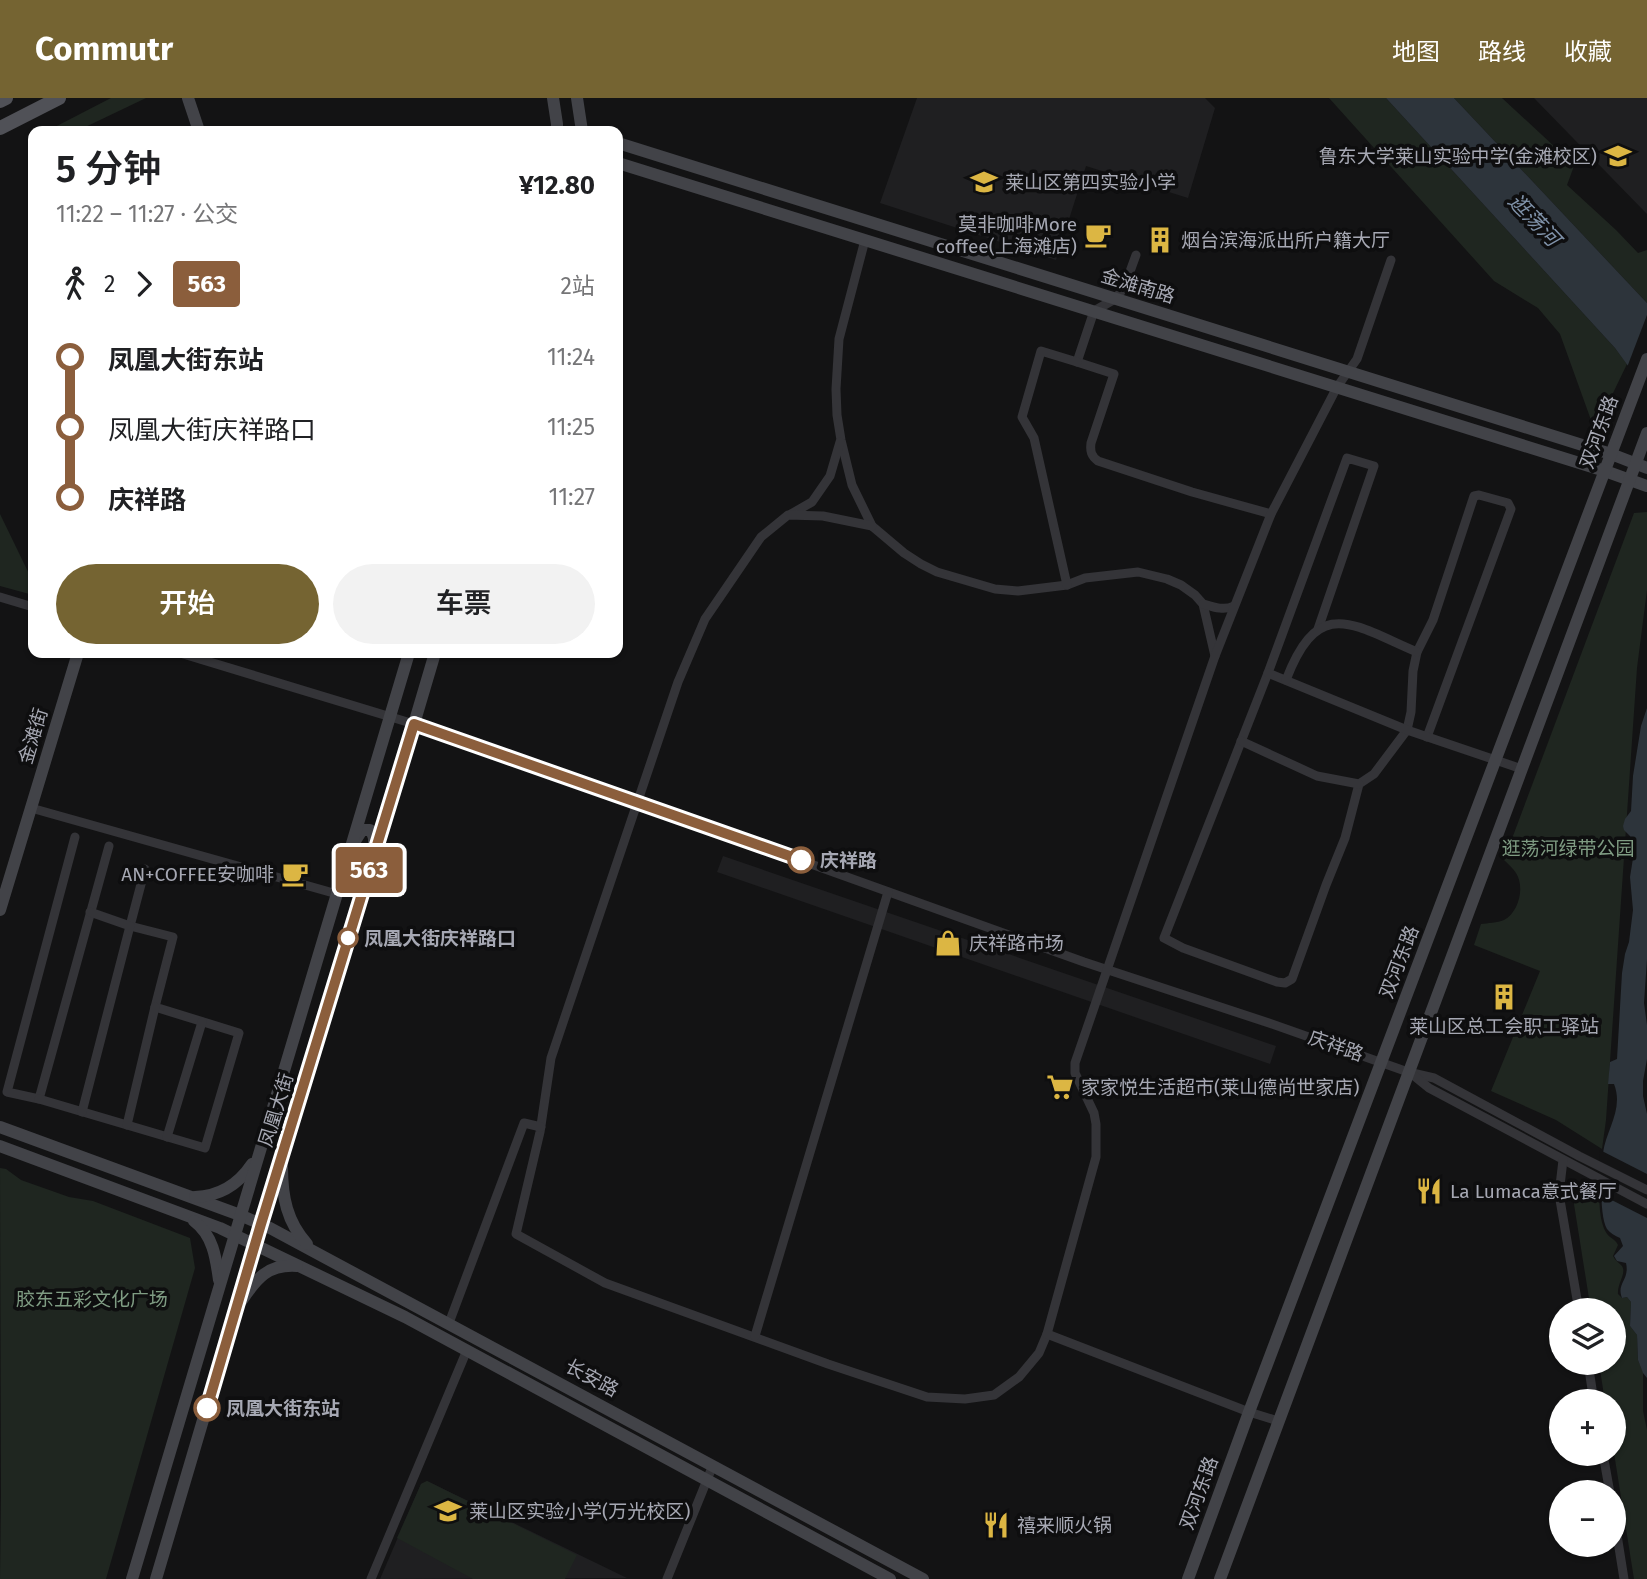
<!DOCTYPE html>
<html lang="zh">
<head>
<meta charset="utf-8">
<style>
	:root { --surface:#fff; --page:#f2f2f2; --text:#202124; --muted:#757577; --accent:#756432 }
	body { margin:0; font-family:"Fira Sans","Noto Sans SC",sans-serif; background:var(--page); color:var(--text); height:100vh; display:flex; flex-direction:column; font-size:26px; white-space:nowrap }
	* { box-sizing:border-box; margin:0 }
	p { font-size:23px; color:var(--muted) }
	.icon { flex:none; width:38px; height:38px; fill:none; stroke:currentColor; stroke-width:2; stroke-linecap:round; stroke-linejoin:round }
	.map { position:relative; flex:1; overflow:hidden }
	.details { position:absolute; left:28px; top:28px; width:595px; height:532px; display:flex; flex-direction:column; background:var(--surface); border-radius:14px; box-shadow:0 2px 5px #0004 }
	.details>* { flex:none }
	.badge { padding:0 14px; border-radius:5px; font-size:24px; line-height:46px }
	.tools { position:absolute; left:1549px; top:1200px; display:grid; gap:14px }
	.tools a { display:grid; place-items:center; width:77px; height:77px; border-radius:50%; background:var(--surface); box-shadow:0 2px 5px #0004; font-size:35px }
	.map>.badge { position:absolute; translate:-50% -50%; box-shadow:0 0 0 4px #fff }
	.legs { display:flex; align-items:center; gap:10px; height:77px; padding:0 28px; font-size:23px }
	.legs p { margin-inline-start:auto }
	.overview { display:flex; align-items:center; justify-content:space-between; height:119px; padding:0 28px }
	h1 { font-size:38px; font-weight:600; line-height:52px }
	.primary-button { display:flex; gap:14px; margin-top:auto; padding:14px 28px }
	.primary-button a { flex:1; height:80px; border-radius:42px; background:var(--accent); color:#fff; font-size:28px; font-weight:600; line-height:80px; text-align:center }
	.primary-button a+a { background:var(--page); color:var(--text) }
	ul { padding:0 28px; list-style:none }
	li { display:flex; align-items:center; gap:24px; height:70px; font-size:26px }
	li i { display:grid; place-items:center; width:10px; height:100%; margin:0 9px; background:currentColor }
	li i::after { content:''; width:18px; height:18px; margin:-9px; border:5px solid; border-radius:50%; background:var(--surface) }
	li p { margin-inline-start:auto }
	li:first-child i { background:linear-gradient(#0000 50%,currentColor 0) }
	li:last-child i { background:linear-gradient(currentColor 50%,#0000 0) }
	header { display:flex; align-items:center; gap:42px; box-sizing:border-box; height:98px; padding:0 35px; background:var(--accent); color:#fff }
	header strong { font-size:33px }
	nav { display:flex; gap:38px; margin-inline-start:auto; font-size:24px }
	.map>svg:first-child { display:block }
	.built { fill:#1f1f21 }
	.green { fill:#1f2620 }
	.water { fill:#2d343b }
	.pier { fill:#131314 }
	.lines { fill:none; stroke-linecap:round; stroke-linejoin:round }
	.street { stroke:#343438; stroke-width:9 }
	.secondary { stroke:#424348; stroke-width:12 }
	.primary { stroke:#505157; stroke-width:14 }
	.line-1-casing { stroke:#fff; stroke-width:16 }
	.line-1 { stroke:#8b5e3c; stroke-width:10 }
	.stop-1-dot { fill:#fff; stroke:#8b5e3c; stroke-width:3.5 }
	.labels { text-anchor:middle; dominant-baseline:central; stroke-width:7; stroke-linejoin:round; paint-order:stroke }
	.poi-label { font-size:19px; fill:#a6a8b3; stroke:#0e0e0f; text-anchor:start }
	.street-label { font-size:19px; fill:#a6a8b3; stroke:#0e0e0f }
	.park-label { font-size:19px; fill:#7f9c83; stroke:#0e0e0f }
	.stop-label { font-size:19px; font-weight:bold; fill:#a6a8b3; stroke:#0e0e0f; text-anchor:start }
	.water-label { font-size:21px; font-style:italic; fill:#8093aa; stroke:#0e0e0f }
</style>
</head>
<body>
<header>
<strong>Commutr</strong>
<nav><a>地图</a><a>路线</a><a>收藏</a></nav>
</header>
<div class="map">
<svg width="1647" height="1481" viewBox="0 0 1647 1481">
	<rect width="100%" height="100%" fill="#131314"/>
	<!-- built -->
	<g class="built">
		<path d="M 917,0 L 1205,0 L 1215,10 L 1188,100 L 1086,68 L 1056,162 L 880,105 Z"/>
		<path d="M 1534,0 L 1647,0 L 1647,116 L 1646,115 Z"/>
		<path d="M 723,758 L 1276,948 L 1270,966 L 717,774 Z"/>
		<path d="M 427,1383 L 627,1480 L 380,1481 L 421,1386 Z"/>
	</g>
	<!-- green -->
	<g class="green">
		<path d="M 111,0 L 146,0 L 77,33 L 59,33 L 51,31 Z"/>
		<path d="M 1329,0 L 1386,0 L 1615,250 L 1627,266 L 1601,320 L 1591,322 L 1560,236 L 1538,210 L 1494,183 Z"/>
		<path d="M 1454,0 L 1502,0 L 1556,50 L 1566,57 L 1574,68 L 1567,87 L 1616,132 L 1638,155 L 1647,152 L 1647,205 Z"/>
		<path d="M 1647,414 L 1647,492 L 1637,570 L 1606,1022 L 1602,1051 L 1556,1022 L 1491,993 L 1540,873 L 1474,847 L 1481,826 C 1488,825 1497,825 1504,822 C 1519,814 1525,789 1516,775 C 1513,770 1508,766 1504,762 L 1634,415 Z"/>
		<path d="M 0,416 L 33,484 L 33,497 L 0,488 Z"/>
		<path d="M 0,1070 L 6,1071 L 21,1082 L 69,1099 L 93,1103 L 190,1140 L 195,1170 L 106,1481 L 0,1481 L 1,1398 Z"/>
		<path d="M 1570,1081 L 1599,1099 C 1600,1111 1600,1130 1610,1139 C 1613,1141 1616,1143 1618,1147 L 1613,1158 C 1615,1162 1618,1164 1621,1167 C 1628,1174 1617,1185 1618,1196 L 1622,1200 L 1627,1199 L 1631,1204 L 1630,1228 L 1637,1237 L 1638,1262 L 1643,1274 L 1643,1313 L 1647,1332 L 1647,1481 L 1634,1481 L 1614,1355 L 1614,1304 L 1605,1304 L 1599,1265 L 1614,1265 L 1614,1213 L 1591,1213 Z"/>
		<path d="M 427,1383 L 577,1457 L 565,1481 L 473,1481 L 397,1440 L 421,1386 Z"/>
	</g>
	<!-- water -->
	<g class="water">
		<path d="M 1386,0 L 1454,0 L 1647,205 L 1647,294 L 1615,250 Z"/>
		<path d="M 1647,610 L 1647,861 L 1644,905 L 1647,927 L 1647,961 L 1643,983 L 1643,998 L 1647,1016 L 1647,1280 L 1643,1275 L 1638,1262 L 1637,1237 L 1630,1228 L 1631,1204 L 1627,1199 L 1622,1200 C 1616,1185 1630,1182 1626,1165 L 1617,1163 L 1614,1158 L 1623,1148 L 1620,1140 C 1615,1138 1610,1135 1607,1131 C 1599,1118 1601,1070 1603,1055 C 1606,1032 1624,1011 1614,986 L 1608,986 L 1610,964 L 1617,961 L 1622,875 L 1625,856 L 1629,844 L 1633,812 L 1630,779 L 1634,754 L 1630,738 L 1624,732 L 1623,728 L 1625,721 L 1631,713 L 1633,678 L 1641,628 Z"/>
	</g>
	<!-- pier -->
	<g class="pier">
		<path d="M 1647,217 L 1647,298 L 1644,296 L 1626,272 Z"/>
		<path d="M 1600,1052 L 1647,1076 L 1647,1120 L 1598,1095 Z"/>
	</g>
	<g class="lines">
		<!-- street -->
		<g class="street">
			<path d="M 865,142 L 839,241 L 836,291 L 837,317 L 841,342 L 852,387 L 872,428 L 904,455 L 921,466 L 937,474 L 995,491 L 1018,493 L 1067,487 L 1085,480 L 1138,474 L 1167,481 L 1181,487 L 1195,497 L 1203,506 L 1215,558"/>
			<path d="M 1136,157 L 1124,190 L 1115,201 L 1094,213 L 1077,264 L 1114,276 L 1091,345 C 1090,353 1091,358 1098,363 L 1192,394 L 1271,416"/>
			<path d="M 791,416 L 812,404 L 830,378 L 840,344"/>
			<path d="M 872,428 L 823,418 L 788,417 L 761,439 L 705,521 L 678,584 L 551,960 L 540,1034 L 516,1136 L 605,1185 L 828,1266 L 927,1299 L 965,1301 L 994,1297 L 1019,1279 L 1039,1255 L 1047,1236"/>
			<path d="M 1067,487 L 1034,340 L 1022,319 L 1041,253 L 1077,264"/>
			<path d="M 0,499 L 33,509"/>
			<path d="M 1203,506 C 1213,509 1224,513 1234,508"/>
			<path d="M 1318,531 L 1374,368 L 1347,360 L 1268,575 L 1164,840 L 1183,850 L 1277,884 L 1285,885 L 1292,881 L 1326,787 L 1345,740 L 1359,686 L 1374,676 L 1407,632 L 1411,614 L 1413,573 L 1417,554 L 1433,522 L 1474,398 L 1479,397 L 1508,405 L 1511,411 L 1427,639"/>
			<path d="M 180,555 L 414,626 L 638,704 L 1084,864 L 1269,925 L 1408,974 L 1434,980 L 1579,1058 L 1647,1092"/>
			<path d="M 1268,575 L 1407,632 L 1522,671"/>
			<path d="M 1286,582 C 1319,496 1353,527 1417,554"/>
			<path d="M 1241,643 L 1317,678 L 1359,686"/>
			<path d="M 31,710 L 337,796"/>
			<path d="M 75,739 L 7,994 L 39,1001 L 109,748"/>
			<path d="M 1413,977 L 1429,990 L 1647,1106"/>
			<path d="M 39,1001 L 205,1050 L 239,935 L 155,909 L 173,839 L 130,828 L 145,771"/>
			<path d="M 82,1014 L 130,828 L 90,814"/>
			<path d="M 127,1027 L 155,909"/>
			<path d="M 167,1039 L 202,924"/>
			<path d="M 1563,1062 L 1559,1096 L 1579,1213"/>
			<path d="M 449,1225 L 524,1025 L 541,1029"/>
			<path d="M 755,1238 L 888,794"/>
			<path d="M 1588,1265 L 1594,1304"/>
			<path d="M 1278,1323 L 1249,1314 L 1047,1236 L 1096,1059 L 1096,1026 L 1094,1015 L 1075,975 L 1075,965 L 1215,558 L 1271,416 L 1337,289 L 1357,261 L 1391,162"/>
			<path d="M 1603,1356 L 1610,1395"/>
			<path d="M 1614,1418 L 1624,1481"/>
			<path d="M 371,1481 L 467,1252"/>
			<path d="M 667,1481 L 713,1367"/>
		</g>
		<!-- secondary -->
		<g class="secondary">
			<path d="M 188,0 L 199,33"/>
			<path d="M 553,0 L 557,26 L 557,33"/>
			<path d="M 577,0 L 582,33"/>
			<path d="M 618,45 L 1611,356 L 1647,370"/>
			<path d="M 618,65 L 1605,373 L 1647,388"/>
			<path d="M 355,743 L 362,732 L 370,732 C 375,737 375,743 373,750"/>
			<path d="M 0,812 L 78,555"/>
			<path d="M 0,1029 L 240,1117 L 270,1130 L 923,1481"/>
			<path d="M 0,1048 L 220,1130 L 405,1219 L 890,1481"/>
			<path d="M 282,1069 C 282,1099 287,1124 307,1146"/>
			<path d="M 195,1099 C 220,1098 238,1087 252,1066"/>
			<path d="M 194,1123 C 213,1137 216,1160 219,1182"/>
			<path d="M 242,1202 C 257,1180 268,1166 297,1168"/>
			<path d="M 132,1481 L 409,555"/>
			<path d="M 156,1481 L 261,1126 L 414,626 L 435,555"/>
			<path d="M 1188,1481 L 1249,1314 L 1647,261"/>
			<path d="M 1220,1481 L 1647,335"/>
		</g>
		<!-- primary -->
		<g class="primary">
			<path d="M 0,3 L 6,0"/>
			<path d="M 0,30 L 59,0"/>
		</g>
	</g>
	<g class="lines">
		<!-- line-1 casing -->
		<g class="line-1-casing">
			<path id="line-1" d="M 207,1310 L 261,1126 L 414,626 L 801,762"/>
		</g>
		<!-- line-1 -->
		<use href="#line-1" class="line-1"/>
	</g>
	<!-- icons -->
	<defs>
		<g id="school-bare" transform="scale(2.1)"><path d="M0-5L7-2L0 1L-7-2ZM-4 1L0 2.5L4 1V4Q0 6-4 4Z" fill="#dcb643" stroke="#0e0e0f" stroke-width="2.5" paint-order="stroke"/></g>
		<g id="cafe-bare" transform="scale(2.1)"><path d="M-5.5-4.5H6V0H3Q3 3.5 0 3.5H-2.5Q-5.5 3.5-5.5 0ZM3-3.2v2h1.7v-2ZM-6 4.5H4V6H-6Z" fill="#dcb643" stroke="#0e0e0f" stroke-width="2.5" paint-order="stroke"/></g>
		<g id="building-bare" transform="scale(2.1)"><path d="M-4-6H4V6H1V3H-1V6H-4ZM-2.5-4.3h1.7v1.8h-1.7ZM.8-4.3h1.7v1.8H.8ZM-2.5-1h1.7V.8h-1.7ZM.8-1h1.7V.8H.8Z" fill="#dcb643" stroke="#0e0e0f" stroke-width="2.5" paint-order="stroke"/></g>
		<g id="shop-bare" transform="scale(2.1)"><path d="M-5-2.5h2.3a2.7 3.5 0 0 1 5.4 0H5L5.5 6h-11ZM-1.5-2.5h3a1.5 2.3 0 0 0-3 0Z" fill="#dcb643" stroke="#0e0e0f" stroke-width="2.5" paint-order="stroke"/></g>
		<g id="supermarket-bare" transform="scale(2.1)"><path d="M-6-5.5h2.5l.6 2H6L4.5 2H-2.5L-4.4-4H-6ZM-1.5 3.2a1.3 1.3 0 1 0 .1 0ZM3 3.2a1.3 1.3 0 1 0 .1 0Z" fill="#dcb643" stroke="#0e0e0f" stroke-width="2.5" paint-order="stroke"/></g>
		<g id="restaurant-bare" transform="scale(2.1)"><path d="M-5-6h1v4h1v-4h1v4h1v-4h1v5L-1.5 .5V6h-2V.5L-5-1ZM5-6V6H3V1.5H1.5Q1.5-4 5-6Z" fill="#dcb643" stroke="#0e0e0f" stroke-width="2.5" paint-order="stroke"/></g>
	</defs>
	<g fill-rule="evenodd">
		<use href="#school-bare" x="1618" y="58"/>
		<use href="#school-bare" x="984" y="84"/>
		<use href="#cafe-bare" x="1098" y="137"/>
		<use href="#building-bare" x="1160" y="142"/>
		<use href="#cafe-bare" x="295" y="776"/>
		<use href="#shop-bare" x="948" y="845"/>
		<use href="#building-bare" x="1504" y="899"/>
		<use href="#supermarket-bare" x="1060" y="989"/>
		<use href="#restaurant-bare" x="1429" y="1093"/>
		<use href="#school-bare" x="448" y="1413"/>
		<use href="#restaurant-bare" x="996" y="1427"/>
	</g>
	<!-- markers -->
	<g class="stop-1-dot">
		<circle cx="801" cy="762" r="12"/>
		<circle cx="348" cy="840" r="9"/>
		<circle cx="207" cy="1310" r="12"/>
	</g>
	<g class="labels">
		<!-- poi labels -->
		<g class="poi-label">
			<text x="1597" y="58" text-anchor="end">鲁东大学莱山实验中学(金滩校区)</text>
			<text x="1005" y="84">莱山区第四实验小学</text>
			<text x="1077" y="126" text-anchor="end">莫非咖啡More<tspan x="1077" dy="22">coffee(上海滩店)</tspan></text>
			<text x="1181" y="142">烟台滨海派出所户籍大厅</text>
			<text x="274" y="776" text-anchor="end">AN+COFFEE安咖啡</text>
			<text x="969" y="845">庆祥路市场</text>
			<text x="1504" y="928" text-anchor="middle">莱山区总工会职工驿站</text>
			<text x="1081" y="989">家家悦生活超市(莱山德尚世家店)</text>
			<text x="1450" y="1093">La Lumaca意式餐厅</text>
			<text x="469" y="1413">莱山区实验小学(万光校区)</text>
			<text x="1017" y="1427">禧来顺火锅</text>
		</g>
		<!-- street labels -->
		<g class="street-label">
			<text transform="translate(1138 188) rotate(17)">金滩南路</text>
			<text transform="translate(1599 334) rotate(-70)">双河东路</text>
			<text transform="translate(33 638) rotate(-73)">金滩街</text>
			<text transform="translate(1399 864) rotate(-69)">双河东路</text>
			<text transform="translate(1336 948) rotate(19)">庆祥路</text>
			<text transform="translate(276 1012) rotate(-73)">凤凰大街</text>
			<text transform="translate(592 1280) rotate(28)">长安路</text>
			<text transform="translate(1199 1395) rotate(-70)">双河东路</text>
		</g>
		<!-- park labels -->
		<g class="park-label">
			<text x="1568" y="750">逛荡河绿带公园</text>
			<text x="92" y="1201">胶东五彩文化广场</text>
		</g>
		<!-- stop labels -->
		<g class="stop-label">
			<text x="820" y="762">庆祥路</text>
			<text x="364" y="840">凤凰大街庆祥路口</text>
			<text x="226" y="1310">凤凰大街东站</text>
		</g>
		<!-- water labels -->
		<g class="water-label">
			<text transform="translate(1534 122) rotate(46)">逛荡河</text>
		</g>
	</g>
</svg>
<div class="tools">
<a><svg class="icon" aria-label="layers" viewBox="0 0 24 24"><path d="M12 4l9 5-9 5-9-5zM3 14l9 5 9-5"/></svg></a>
<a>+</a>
<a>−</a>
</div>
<b class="badge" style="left:369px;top:772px;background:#8b5e3c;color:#fff">563</b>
<section class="details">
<div class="overview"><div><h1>5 分钟</h1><p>11:22 – 11:27 · 公交</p></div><b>¥12.80</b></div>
<div class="legs"><svg class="icon" aria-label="walk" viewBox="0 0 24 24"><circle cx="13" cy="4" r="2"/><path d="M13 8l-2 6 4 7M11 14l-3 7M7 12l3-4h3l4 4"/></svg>2<svg class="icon" aria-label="forward" viewBox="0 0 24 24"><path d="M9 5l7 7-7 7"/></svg><b class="badge" style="background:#8b5e3c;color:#fff">563</b><p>2站</p></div>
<ul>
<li><i style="color:#8b5e3c"></i><b>凤凰大街东站</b><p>11:24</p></li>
<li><i style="color:#8b5e3c"></i><span>凤凰大街庆祥路口</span><p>11:25</p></li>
<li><i style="color:#8b5e3c"></i><b>庆祥路</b><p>11:27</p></li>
</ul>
<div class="primary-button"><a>开始</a><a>车票</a></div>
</section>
</div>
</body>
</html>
